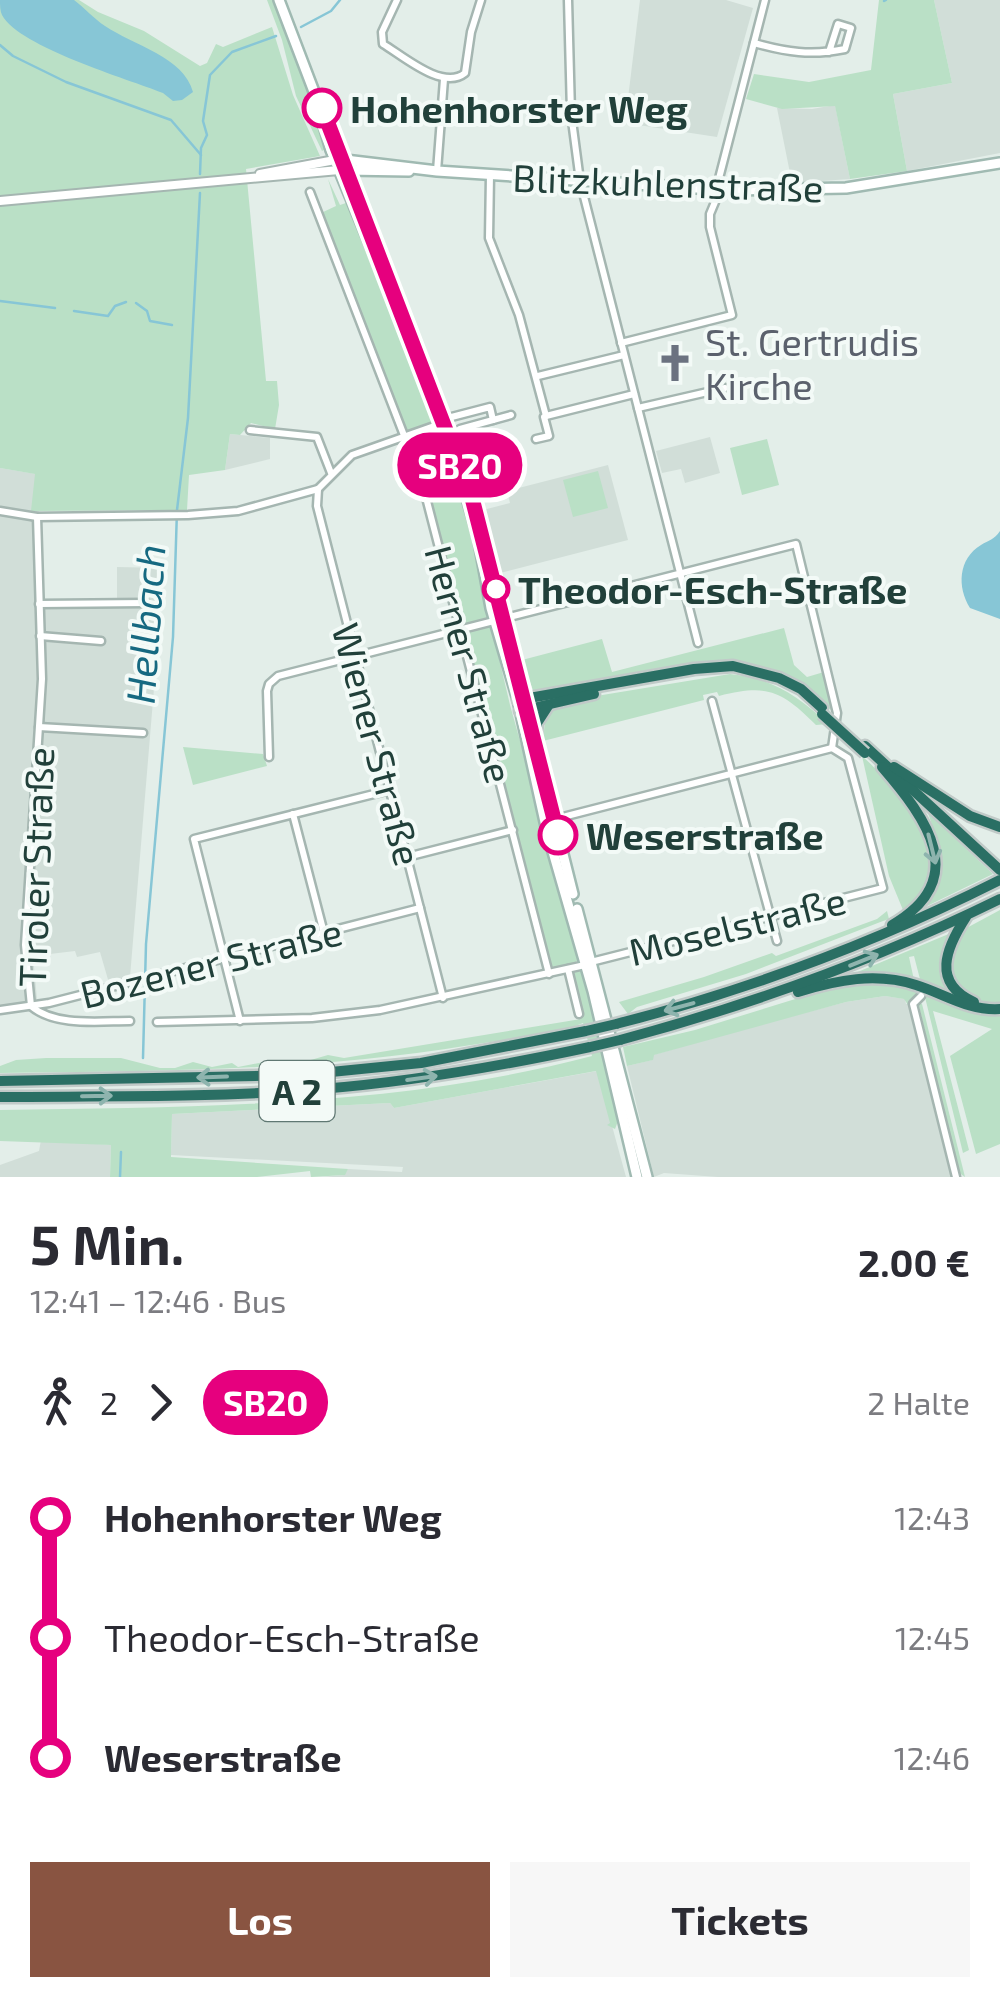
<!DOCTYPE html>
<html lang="de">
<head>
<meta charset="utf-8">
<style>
	:root { --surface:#fff; --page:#f7f7f7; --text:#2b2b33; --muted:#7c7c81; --accent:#895441 }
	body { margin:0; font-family:"Exo 2",sans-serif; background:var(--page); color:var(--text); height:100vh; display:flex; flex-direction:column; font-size:38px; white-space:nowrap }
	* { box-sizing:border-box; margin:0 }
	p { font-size:32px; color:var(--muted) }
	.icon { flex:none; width:55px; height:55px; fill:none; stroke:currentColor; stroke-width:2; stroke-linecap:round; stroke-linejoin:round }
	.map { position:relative; height:1177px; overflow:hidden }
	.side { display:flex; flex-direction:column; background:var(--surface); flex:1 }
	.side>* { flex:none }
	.badge { padding:0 20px; border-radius:32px; font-size:35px; line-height:65px }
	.map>.badge { position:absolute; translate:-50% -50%; box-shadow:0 0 0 5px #fff }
	.legs { display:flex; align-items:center; gap:15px; height:110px; padding:0 30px; font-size:32px }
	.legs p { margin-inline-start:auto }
	.head { display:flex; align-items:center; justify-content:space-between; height:170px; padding:0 30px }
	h1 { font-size:55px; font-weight:700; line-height:75px }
	.cta { display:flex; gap:20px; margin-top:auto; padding:20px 30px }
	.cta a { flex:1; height:115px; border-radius:0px; background:var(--accent); color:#fff; font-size:40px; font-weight:700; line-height:115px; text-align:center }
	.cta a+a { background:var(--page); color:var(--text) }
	ul { padding:0 30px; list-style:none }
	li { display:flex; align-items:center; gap:35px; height:120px; font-size:38px }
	li i { display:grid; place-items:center; width:15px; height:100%; margin:0 12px; background:currentColor }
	li i::after { content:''; width:25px; height:25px; margin:-12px; border:8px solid; border-radius:50%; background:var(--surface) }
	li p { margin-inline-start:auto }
	li:first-child i { background:linear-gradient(#0000 50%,currentColor 0) }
	li:last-child i { background:linear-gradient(currentColor 50%,#0000 0) }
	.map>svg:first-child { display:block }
	.built { fill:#d1ded8 }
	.green { fill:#bae0c6 }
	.water { fill:#87c6d6 }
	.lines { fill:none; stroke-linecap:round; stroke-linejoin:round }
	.stream { stroke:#87c6d6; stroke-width:2.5 }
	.minor-casing { stroke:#a5b6b1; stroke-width:11 }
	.tertiary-casing { stroke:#a5b6b1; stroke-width:12 }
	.secondary-casing { stroke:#a0bab2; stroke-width:14 }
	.motorway-casing { stroke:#c1cac8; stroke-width:15 }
	.minor { stroke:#fff; stroke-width:6 }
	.tertiary { stroke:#fff; stroke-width:8 }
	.secondary { stroke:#fff; stroke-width:9 }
	.motorway { stroke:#2a6f64; stroke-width:10 }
	.motorway-bridge-casing { stroke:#c1cac8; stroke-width:15; stroke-linecap:butt }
	.motorway-bridge { stroke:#2a6f64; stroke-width:10 }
	.oneway { stroke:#8eb4ae }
	.line-1-casing { stroke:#fff; stroke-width:22 }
	.line-1 { stroke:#e6007e; stroke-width:15 }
	.stop-1-dot { fill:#fff; stroke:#e6007e; stroke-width:5 }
	.labels { text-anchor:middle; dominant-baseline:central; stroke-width:8; stroke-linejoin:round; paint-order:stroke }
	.shield { fill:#f3faf7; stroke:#607873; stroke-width:2.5 }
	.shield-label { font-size:35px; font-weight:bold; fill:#21403a }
	.stop-label { font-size:38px; font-weight:bold; fill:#21403a; stroke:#f3faf7; text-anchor:start }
	.street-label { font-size:38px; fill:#21403a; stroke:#f3faf7 }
	.worship-label { font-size:38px; fill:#5b616d; stroke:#f3faf7; text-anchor:start }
	.water-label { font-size:40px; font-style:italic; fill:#166981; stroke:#f3faf7 }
</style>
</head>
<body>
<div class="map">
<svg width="1000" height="1177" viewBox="0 0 1000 1177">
	<rect width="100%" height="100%" fill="#e3eee9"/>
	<!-- built -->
	<g class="built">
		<path d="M 640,0 L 726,0 L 753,8 L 717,137 L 625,123 Z"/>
		<path d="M 934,0 L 1000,0 L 1000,153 L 907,171 L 893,94 L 952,83 Z"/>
		<path d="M 835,105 L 850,179 L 792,183 L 777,108 L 812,109 Z"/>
		<path d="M 230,434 L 270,438 L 270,459 L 225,470 Z"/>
		<path d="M 710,437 L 720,473 L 685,483 L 681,469 L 662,473 L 656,451 Z"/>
		<path d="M 608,465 L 628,540 L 500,573 L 483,510 L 510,503 L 507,491 Z"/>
		<path d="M 0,468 L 36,474 L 31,519 L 41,521 L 43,601 L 117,601 L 117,567 L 164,568 L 130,977 L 109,983 L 100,952 L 77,957 L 75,951 L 33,956 L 37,999 L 0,1007 Z"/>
		<path d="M 885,996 L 905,999 L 906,1004 L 916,1003 L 959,1177 L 718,1177 L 664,1173 L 654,1177 L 627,1066 L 652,1060 L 653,1055 L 747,1028 L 846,1002 Z"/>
		<path d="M 597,1071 L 626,1177 L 322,1177 L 344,1175 L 348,1169 L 402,1172 L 403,1167 L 171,1155 L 172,1114 L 390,1103 L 394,1108 Z"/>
		<path d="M 41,1140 L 111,1145 L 110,1177 L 0,1177 L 0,1165 L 39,1151 Z"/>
	</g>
	<!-- green -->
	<g class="green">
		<path d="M 0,0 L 79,0 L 98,12 L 144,31 L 200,66 L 207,63 L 216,44 L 223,47 L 272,27 L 293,95 L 320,156 L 246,169 L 266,381 L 277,381 L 279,405 L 275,429 L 251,423 L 240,435 L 230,434 L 225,470 L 189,475 L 187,510 L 31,511 L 35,474 L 0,468 Z"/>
		<path d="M 267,0 L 275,0 L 303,75 L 325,149 L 322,151 L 296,96 L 282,40 Z"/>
		<path d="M 879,0 L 934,0 L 952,83 L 893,94 L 907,171 L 850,179 L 835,106 L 782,109 L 746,99 L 754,74 L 809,82 L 871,70 Z"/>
		<path d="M 328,179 L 340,205 L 346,203 L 373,258 L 462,491 L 477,545 L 482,586 L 510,705 L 580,956 L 574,965 L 554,970 L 550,964 L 433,506 L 321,213 L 336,206 Z"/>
		<path d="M 767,439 L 779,485 L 742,495 L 730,448 Z"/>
		<path d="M 598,471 L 608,508 L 573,517 L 563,480 Z"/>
		<path d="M 784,628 L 794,665 L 807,677 L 824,672 L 831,710 C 803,686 777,667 740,663 L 534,693 L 522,660 L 602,639 L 612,672 Z"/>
		<path d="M 730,674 C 772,678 798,696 828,724 L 816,725 C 781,690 767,684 719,696 L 717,692 L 703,695 L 704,700 L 543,741 L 546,710 L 572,700 Z"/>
		<path d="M 183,747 L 263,754 L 267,766 L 193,785 Z"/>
		<path d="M 862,756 C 893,783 962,862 917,903 C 913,906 908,907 903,910 L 889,876 Z"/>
		<path d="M 928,813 L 993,874 L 925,907 C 947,875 940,848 928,813 Z"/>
		<path d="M 1000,910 L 1000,1003 C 972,1005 958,991 948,966 L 961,931 Z"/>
		<path d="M 887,911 L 889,919 L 883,921 L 746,974 L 637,1007 L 628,1014 L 619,1002 L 704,977 L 772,953 L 776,956 L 877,919 Z"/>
		<path d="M 951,933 C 939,957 938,979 959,999 L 921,983 L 914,956 L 909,957 L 914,980 L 848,976 Z"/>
		<path d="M 577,969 L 585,974 L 618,1121 L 615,1129 L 607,1125 L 610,1123 L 596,1071 L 394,1108 L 390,1103 L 172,1114 L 171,1157 L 348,1169 L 345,1175 L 311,1177 L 310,1171 L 257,1177 L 110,1177 L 111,1145 L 0,1141 L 0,1110 C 197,1107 400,1107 592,1056 L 583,1023 C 558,1034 501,1040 471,1045 C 315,1071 158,1071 0,1073 L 0,1066 L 16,1060 L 46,1058 L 121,1058 L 160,1068 L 175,1068 L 193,1062 L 212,1067 L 232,1063 L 238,1067 L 264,1062 L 297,1064 L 328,1055 L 344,1058 L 581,1019 L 572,973 Z"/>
		<path d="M 887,983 L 916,990 L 918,997 L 908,1005 L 904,999 L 885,996 L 846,1002 L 654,1055 L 653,1060 L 627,1066 L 623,1047 L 695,1030 L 844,984 Z"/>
		<path d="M 924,993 L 963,1010 L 1000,1014 L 1000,1144 L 976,1154 L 950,1056 L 992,1029 L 933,1011 L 969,1150 L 963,1153 Z"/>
		<path d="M 918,1002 L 922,1004 L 965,1177 L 958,1172 Z"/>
	</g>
	<!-- water -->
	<g class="water">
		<path d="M 0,0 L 74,0 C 85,8 94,19 105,26 C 133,45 184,57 193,92 L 182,100 L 173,101 L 163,93 C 128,79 19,47 2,15 C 0,11 0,5 0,0 Z"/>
		<path d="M 1000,531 L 1000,619 L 970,608 C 957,587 958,559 981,545 C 989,540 994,540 1000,531 Z"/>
	</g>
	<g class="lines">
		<!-- stream -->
		<g class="stream">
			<path d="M 884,1 L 886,0"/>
			<path d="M 301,27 L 331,11 L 340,0"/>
			<path d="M 0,45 L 13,56 L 66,82 L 171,120 L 201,155"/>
			<path d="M 200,174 L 201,148 L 207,135 L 203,121 L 210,75 L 232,52 L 276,36"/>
			<path d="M 0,301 L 55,308"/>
			<path d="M 136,303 L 147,311 L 150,321 L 172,325"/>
			<path d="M 74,311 L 108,316 L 115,306 L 126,302"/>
			<path d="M 143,1058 L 146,944 L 173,637 L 177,510 L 188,418 L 200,193"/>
			<path d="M 120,1177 L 121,1152"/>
		</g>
		<!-- minor casing -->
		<g class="minor-casing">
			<g id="minor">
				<path d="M 397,0 L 382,32 L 383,44 C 403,56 443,91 465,73 L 471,32 L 481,0"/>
				<path d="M 568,0 L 571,113 L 580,181 L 698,643"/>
				<path d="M 754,43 C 786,52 811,56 845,49 L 851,28 L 838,24 L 829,52"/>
				<path d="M 437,171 L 444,79"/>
				<path d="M 490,175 L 489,238 L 519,315 L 546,416 L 544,417 L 549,436 L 536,439"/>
				<path d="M 716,190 L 765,0"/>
				<path d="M 310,192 L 422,482 L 549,974"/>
				<path d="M 621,343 L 732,315 L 710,227 L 710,214 L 715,202"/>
				<path d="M 538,376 L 624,355"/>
				<path d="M 638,408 L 725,388"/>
				<path d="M 546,416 L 634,394"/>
				<path d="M 440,420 L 490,407 L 493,420 L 511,415"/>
				<path d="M 460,429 L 493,420"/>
				<path d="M 250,430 L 317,437 L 331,473"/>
				<path d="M 318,489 L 317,506 L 443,998"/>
				<path d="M 0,511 L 37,517 L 188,515 L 238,511 L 318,489 L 352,455 L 440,424"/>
				<path d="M 37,517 L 42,679 L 25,945 L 31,1006 C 55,1027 100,1021 130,1021"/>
				<path d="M 39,604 L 146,603"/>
				<path d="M 40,636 L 101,641"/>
				<path d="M 712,701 L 777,941"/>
				<path d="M 39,727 L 143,733"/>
				<path d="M 269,757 L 267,691 L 269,684 L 278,676 L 796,544 L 837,713 L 832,748"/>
				<path d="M 293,814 L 324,933"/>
				<path d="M 551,820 L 832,748"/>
				<path d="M 407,857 L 513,830"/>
				<path d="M 587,963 L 883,888 L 848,758 L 832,748"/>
				<path d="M 568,969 L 579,1014"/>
				<path d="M 921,996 L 913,1004 L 956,1177"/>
				<path d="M 0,1010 L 49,1003 L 420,908"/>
				<path d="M 240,1021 L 194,839 L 390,790"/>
				<path d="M 157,1022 L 312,1018 L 380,1010 L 585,965"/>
			</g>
		</g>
		<!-- tertiary casing -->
		<g class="tertiary-casing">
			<g id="tertiary">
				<path d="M 260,174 L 335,160"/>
				<path d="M 0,201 L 339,170"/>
			</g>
		</g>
		<!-- secondary casing -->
		<g class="secondary-casing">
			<g id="secondary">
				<path d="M 279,0 L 316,97 L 331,150 L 392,297 L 465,491 L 478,536 L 491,608 L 518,700 L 547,831 L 593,991 L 637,1177"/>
				<path d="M 330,128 L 382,258"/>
				<path d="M 337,159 L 437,171 L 727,190 L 846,188 L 1000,163"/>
				<path d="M 345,170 L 409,171"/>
				<path d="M 488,555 L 573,894"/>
				<path d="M 577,909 L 647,1177"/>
			</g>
		</g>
		<!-- motorway casing -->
		<g class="motorway-casing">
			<g id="motorway">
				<path d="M 518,700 L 694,669 L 733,666 L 779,678 L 801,689 L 822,708"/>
				<path d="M 520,711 L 594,694"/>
				<path d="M 535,743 L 537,723 L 548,706"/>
				<path d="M 865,746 L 1000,870"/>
				<path d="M 882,767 C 927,819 971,879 892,925"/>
				<path d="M 894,767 L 970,816 L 1000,827"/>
				<path d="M 966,917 C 946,948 931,983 974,1002"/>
				<path d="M 798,992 C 837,980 876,972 916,985 C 945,994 968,1011 1000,1009"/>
				<path d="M 616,1024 C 749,990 877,942 1000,880"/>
				<path d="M 620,1040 C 751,1005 878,959 1000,899"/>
				<path d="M 0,1081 L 301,1075 L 421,1063 L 586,1031"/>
				<path d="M 0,1097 C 106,1096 213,1098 320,1089 C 411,1082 501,1066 590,1047"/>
			</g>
		</g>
		<!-- minor -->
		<use href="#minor" class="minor"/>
		<!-- tertiary -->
		<use href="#tertiary" class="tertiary"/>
		<!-- secondary -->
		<use href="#secondary" class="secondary"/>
		<!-- motorway -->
		<use href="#motorway" class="motorway"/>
		<!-- motorway-bridge casing -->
		<g class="motorway-bridge-casing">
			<g id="motorway-bridge">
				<path d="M 822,714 L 865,753"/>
				<path d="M 586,1031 L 616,1024"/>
				<path d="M 590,1047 L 620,1040"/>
			</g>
		</g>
		<!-- motorway-bridge -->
		<use href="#motorway-bridge" class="motorway-bridge"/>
	</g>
	<!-- one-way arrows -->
	<defs><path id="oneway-shaft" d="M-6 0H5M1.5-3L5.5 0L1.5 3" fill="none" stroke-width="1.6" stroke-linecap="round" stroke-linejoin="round" transform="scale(2.5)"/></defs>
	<g class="oneway">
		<use href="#oneway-shaft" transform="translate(932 849) rotate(76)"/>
		<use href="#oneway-shaft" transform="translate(864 960) rotate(-22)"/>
		<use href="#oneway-shaft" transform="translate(679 1007) rotate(165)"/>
		<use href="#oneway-shaft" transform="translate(212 1077) rotate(178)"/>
		<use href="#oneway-shaft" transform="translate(422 1078) rotate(-8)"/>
		<use href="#oneway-shaft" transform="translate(97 1096) rotate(-1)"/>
	</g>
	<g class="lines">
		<!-- line-1 casing -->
		<g class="line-1-casing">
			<path id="line-1" d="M 322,108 L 472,498 L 558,835"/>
		</g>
		<!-- line-1 -->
		<use href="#line-1" class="line-1"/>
	</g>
	<!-- icons -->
	<defs>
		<g id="church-bare" transform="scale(3)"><path d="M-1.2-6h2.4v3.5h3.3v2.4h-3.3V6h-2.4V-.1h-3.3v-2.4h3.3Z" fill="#6b7280" stroke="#f3faf7" stroke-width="2.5" paint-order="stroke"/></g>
	</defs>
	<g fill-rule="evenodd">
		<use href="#church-bare" x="675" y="363"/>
	</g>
	<!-- markers -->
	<g class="stop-1-dot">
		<circle cx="322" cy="108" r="18"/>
		<circle cx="496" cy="589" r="12"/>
		<circle cx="558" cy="835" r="18"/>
	</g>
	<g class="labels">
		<!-- shield labels -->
		<rect class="shield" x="259.5" y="1061" width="75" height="60" rx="8"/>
		<g class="shield-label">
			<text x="297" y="1091">A 2</text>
		</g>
		<!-- stop labels -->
		<g class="stop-label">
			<text x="350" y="108">Hohenhorster Weg</text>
			<text x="518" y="589">Theodor-Esch-Straße</text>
			<text x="586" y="835">Weserstraße</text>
		</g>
		<!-- street labels -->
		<g class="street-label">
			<text transform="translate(668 182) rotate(2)">Blitzkuhlenstraße</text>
			<text transform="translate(470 664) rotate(75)">Herner Straße</text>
			<text transform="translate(378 744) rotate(75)">Wiener Straße</text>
			<text transform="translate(35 867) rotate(-88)">Tiroler Straße</text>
			<text transform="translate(737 925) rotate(-14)">Moselstraße</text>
			<text transform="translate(211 962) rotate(-14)">Bozener Straße</text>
		</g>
		<!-- worship labels -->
		<g class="worship-label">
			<text x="705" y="341">St. Gertrudis<tspan x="705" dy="44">Kirche</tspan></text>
		</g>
		<!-- water labels -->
		<g class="water-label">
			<text transform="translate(144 624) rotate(-86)">Hellbach</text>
		</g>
	</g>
</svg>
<b class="badge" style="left:460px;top:465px;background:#e6007e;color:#fff">SB20</b>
</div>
<section class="side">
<div class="head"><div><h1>5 Min.</h1><p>12:41 – 12:46 · Bus</p></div><b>2.00 €</b></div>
<div class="legs"><svg class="icon" aria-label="walk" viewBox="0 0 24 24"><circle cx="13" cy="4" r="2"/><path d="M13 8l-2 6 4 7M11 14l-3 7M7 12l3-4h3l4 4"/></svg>2<svg class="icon" aria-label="forward" viewBox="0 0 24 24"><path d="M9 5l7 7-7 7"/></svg><b class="badge" style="background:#e6007e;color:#fff">SB20</b><p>2 Halte</p></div>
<ul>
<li><i style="color:#e6007e"></i><b>Hohenhorster Weg</b><p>12:43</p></li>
<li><i style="color:#e6007e"></i><span>Theodor-Esch-Straße</span><p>12:45</p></li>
<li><i style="color:#e6007e"></i><b>Weserstraße</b><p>12:46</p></li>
</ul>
<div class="cta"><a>Los</a><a>Tickets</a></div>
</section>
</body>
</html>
